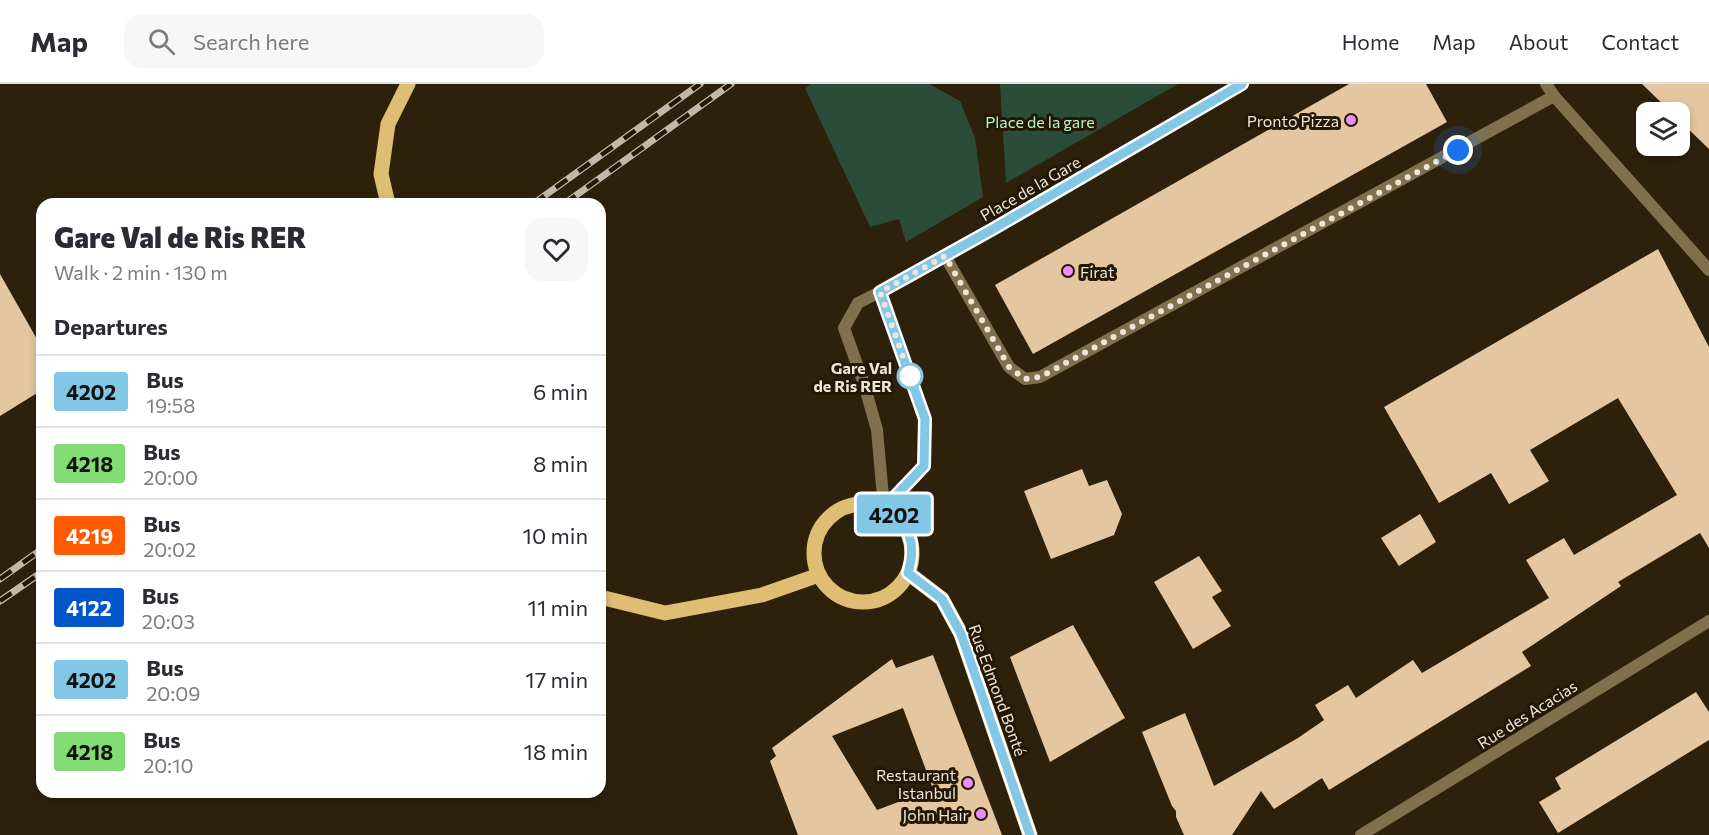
<!DOCTYPE html>
<html lang="en">
<head>
<meta charset="utf-8">
<style>
	:root { --surface:#fff; --page:#f7f7f7; --text:#2b2b33; --muted:#7c7c81; --line:#e1e1e2 }
	body { margin:0; font-family:Commissioner,sans-serif; background:var(--page); color:var(--text); height:100vh; display:flex; flex-direction:column; font-size:22px; white-space:nowrap }
	* { box-sizing:border-box; margin:0 }
	p { font-size:20px; color:var(--muted) }
	.icon { flex:none; width:33px; height:33px; fill:none; stroke:currentColor; stroke-width:2; stroke-linecap:round; stroke-linejoin:round }
	.map { position:relative; flex:1; overflow:hidden }
	.panel { position:absolute; left:36px; top:114px; width:570px; height:600px; display:flex; flex-direction:column; background:var(--surface); border-radius:18px; box-shadow:0 3px 9px #0003 }
	.panel>* { flex:none }
	.badge { padding:0 12px; border-radius:4px; font-size:21px; line-height:39px }
	.fabs { position:absolute; left:1636px; top:18px; display:grid; gap:12px }
	.fabs a { display:grid; place-items:center; width:54px; height:54px; border-radius:12px; background:var(--surface); box-shadow:0 3px 9px #0003; font-size:30px }
	.you { position:absolute; width:30px; height:30px; margin:-15px; border:4px solid #fff; border-radius:50%; background:#1a73e8; box-shadow:0 0 0 9px #1a73e833 }
	.map>.badge { position:absolute; translate:-50% -50%; box-shadow:0 0 0 3px #fff }
	h2 { padding:0 18px; font-size:22px; line-height:54px }
	.round { display:grid; place-items:center; flex:none; width:63px; height:63px; border-radius:18px; background:var(--page) }
	.headline { display:flex; align-items:center; justify-content:space-between; height:102px; padding:0 18px }
	h1 { font-size:28px; font-weight:800; line-height:45px }
	ul { padding:0; list-style:none }
	li { display:flex; align-items:center; gap:18px; height:72px; padding:0 18px; border-top:2px solid var(--line) }
	li div { flex:1 }
	li b { display:block; font-size:22px }
	li em { font-style:normal }
	li .badge { min-width:66px; font-weight:700; text-align:center }
	header { display:flex; align-items:center; gap:36px; box-sizing:border-box; height:84px; padding:0 30px; background:var(--surface); border-bottom:2px solid var(--line) }
	header strong { font-size:28px }
	nav { display:flex; gap:33px; margin-inline-start:auto; font-size:21px }
	.search { width:420px; height:54px; background:var(--page); display:flex; align-items:center; gap:15px; box-sizing:border-box; padding:0 21px; border-radius:18px; color:var(--muted); font-size:22px }
	.map>svg:first-child { display:block }
	.green { fill:#2a4c39 }
	.building { fill:#e4c6a0; fill-rule:evenodd }
	.lines { fill:none; stroke-linecap:round; stroke-linejoin:round }
	.service { stroke:#80704d; stroke-width:12 }
	.minor { stroke:#80704d; stroke-width:12 }
	.primary { stroke:#dfbd72; stroke-width:15 }
	.rail-casing { stroke:#c1b8a9; stroke-width:7 }
	.rail { stroke:#241804; stroke-width:4.5; stroke-dasharray:14; stroke-linecap:butt }
	.line-casing { stroke:#fff; stroke-width:14 }
	.line { stroke:#82c8e6; stroke-width:9 }
	.walk { stroke:#ede5d8; stroke-width:6; stroke-dasharray:0 10.8 }
	.poi-dot { fill:#e88eff; stroke:#241804; stroke-width:2 }
	.stop-dot { fill:#fff; stroke:#82c8e6; stroke-width:3 }
	.labels { text-anchor:middle; dominant-baseline:central; stroke-width:6; stroke-linejoin:round; paint-order:stroke }
	.poi-label { font-size:16px; fill:#ede5d8; stroke:#241804; text-anchor:end }
	.park-label { font-size:16px; fill:#b1f7cd; stroke:#241804 }
	.street-label { font-size:16px; fill:#ede5d8; stroke:#241804 }
	.stop-label { font-size:16px; font-weight:bold; fill:#ede5d8; stroke:#241804; text-anchor:end }
</style>
</head>
<body>
<header>
<strong>Map</strong>
<div class="search"><svg class="icon" aria-label="search" viewBox="0 0 24 24"><circle cx="10" cy="10" r="6"/><path d="M15 15l6 6"/></svg>Search here</div>
<nav><a>Home</a><a>Map</a><a>About</a><a>Contact</a></nav>
</header>
<div class="map">
<svg width="1709" height="751" viewBox="0 0 1709 751">
	<rect width="100%" height="100%" fill="#2e210c"/>
	<!-- green -->
	<g class="green">
		<path d="M 811,0 L 929,0 L 960,17 L 975,54 L 983,113 L 906,158 L 899,135 L 870,143 L 805,4 Z"/>
		<path d="M 1000,0 L 1178,0 L 1006,99 Z"/>
	</g>
	<!-- building -->
	<g class="building">
		<path d="M 1349,0 L 1426,0 L 1447,38 L 1033,270 L 995,201 Z"/>
		<path d="M 1642,0 L 1709,0 L 1709,65 L 1680,37 L 1680,28 L 1671,28 Z"/>
		<path d="M 1658,165 L 1709,263 L 1709,464 L 1700,449 L 1618,498 L 1621,502 L 1522,568 L 1531,582 L 1329,706 L 1322,694 L 1274,725 L 1261,707 L 1232,751 L 1184,751 L 1176,733 L 1176,727 L 1172,722 L 1142,648 L 1185,629 L 1214,702 L 1298,654 L 1324,636 L 1315,621 L 1348,601 L 1356,614 L 1413,576 L 1422,589 L 1549,514 L 1526,476 L 1564,454 L 1574,471 L 1677,411 L 1618,314 L 1530,366 L 1549,397 L 1509,420 L 1491,389 L 1439,419 L 1384,323 Z"/>
		<path d="M 0,190 L 42,264 L 42,306 L 0,332 Z"/>
		<path d="M 1082,385 L 1089,402 L 1107,396 L 1122,430 L 1114,451 L 1051,475 L 1024,407 Z"/>
		<path d="M 1420,430 L 1436,458 L 1399,482 L 1381,454 Z"/>
		<path d="M 1199,472 L 1222,507 L 1212,513 L 1231,542 L 1193,565 L 1154,498 Z"/>
		<path d="M 1073,541 L 1125,634 L 1050,678 L 1010,573 Z"/>
		<path d="M 933,571 L 1002,751 L 798,751 L 770,677 L 776,672 L 772,664 L 892,575 L 896,584 ZM 903,624 L 933,705 L 877,726 L 832,652 Z"/>
		<path d="M 1696,608 L 1709,628 L 1709,656 L 1558,749 L 1539,718 L 1561,705 L 1555,694 Z"/>
	</g>
	<g class="lines">
		<!-- service -->
		<g class="service">
			<path d="M 945,172 L 1009,283 L 1025,295 L 1040,293 L 1554,12"/>
			<path d="M 880,208 L 925,335 L 924,383 L 884,424"/>
		</g>
		<!-- minor -->
		<g class="minor">
			<path d="M 1546,0 L 1554,12 L 1709,186"/>
			<path d="M 884,424 L 877,346 L 864,300 L 844,244 L 858,219 L 911,192 L 993,145 L 1242,0"/>
			<path d="M 1361,751 L 1709,537"/>
		</g>
		<!-- primary -->
		<g class="primary">
			<path d="M 388,120 L 381,90 L 388,40 L 408,0"/>
			<circle cx="863" cy="469" r="49"/>
			<path d="M 908,489 L 942,515 L 961,550 L 1030,751"/>
			<path d="M 600,513 L 665,529 L 762,511 L 819,491"/>
		</g>
		<!-- rail casing -->
		<g class="rail-casing">
			<g id="rail">
				<path d="M 533,120 L 700,0"/>
				<path d="M 564,120 L 731,0"/>
				<path d="M 0,495 L 42,465"/>
				<path d="M 0,517 L 42,488"/>
			</g>
		</g>
		<!-- rail -->
		<use href="#rail" class="rail"/>
	</g>
	<g class="lines">
		<!-- line casing -->
		<g class="line-casing">
			<path id="line" d="M 1030,751 L 961,550 L 942,515 L 908,489 C 917,459 910,441 884,424 L 924,382 L 925,335 L 880,208 L 993,145 L 1242,0"/>
		</g>
		<!-- line -->
		<use href="#line" class="line"/>
		<!-- walk -->
		<path class="walk" d="M 910,292 L 880,208 L 945,172 L 1009,283 L 1025,295 L 1040,293 L 1458,66"/>
	</g>
	<!-- markers -->
	<g class="poi-dot">
		<circle cx="1351" cy="36" r="6"/>
		<circle cx="1068" cy="187" r="6"/>
		<circle cx="968" cy="699" r="6"/>
		<circle cx="981" cy="730" r="6"/>
	</g>
	<circle class="stop-dot" cx="910" cy="292" r="12"/>
	<g class="labels">
		<!-- poi labels -->
		<g class="poi-label">
			<text x="1339" y="36">Pronto Pizza</text>
			<text x="1080" y="187" text-anchor="start">Firat</text>
			<text x="956" y="690">Restaurant<tspan x="956" dy="18">Istanbul</tspan></text>
			<text x="969" y="730">John Hair</text>
		</g>
		<!-- park labels -->
		<g class="park-label">
			<text x="1040" y="37">Place de la gare</text>
		</g>
		<!-- street labels -->
		<g class="street-label">
			<text transform="translate(1030 104) rotate(-30)">Place de la Gare</text>
			<text transform="translate(998 606) rotate(70)">Rue Edmond Bonté</text>
			<text transform="translate(1527 630) rotate(-32)">Rue des Acacias</text>
		</g>
		<!-- stop labels -->
		<g class="stop-label">
			<text x="892" y="283">Gare Val<tspan x="892" dy="18">de Ris RER</tspan></text>
		</g>
	</g>
</svg>
<div class="fabs">
<a><svg class="icon" aria-label="layers" viewBox="0 0 24 24"><path d="M12 4l9 5-9 5-9-5zM3 14l9 5 9-5"/></svg></a>
</div>
<div class="you" style="left:1458px;top:66px"></div>
<b class="badge" style="left:894px;top:430px;background:#82c8e6;color:#111">4202</b>
<section class="panel">
<div class="headline"><div><h1>Gare Val de Ris RER</h1><p>Walk · 2 min · 130 m</p></div><a class="round"><svg class="icon" aria-label="heart" viewBox="0 0 24 24"><path d="M12 20l-8-8c-3-5 5-10 8-4 3-6 11-1 8 4z"/></svg></a></div>
<h2>Departures</h2>
<ul>
<li><span class="badge" style="background:#82c8e6;color:#111">4202</span><div><b>Bus</b><p>19:58</p></div><em>6 min</em></li>
<li><span class="badge" style="background:#82dc73;color:#111">4218</span><div><b>Bus</b><p>20:00</p></div><em>8 min</em></li>
<li><span class="badge" style="background:#ff5a00;color:#fff">4219</span><div><b>Bus</b><p>20:02</p></div><em>10 min</em></li>
<li><span class="badge" style="background:#0055c8;color:#fff">4122</span><div><b>Bus</b><p>20:03</p></div><em>11 min</em></li>
<li><span class="badge" style="background:#82c8e6;color:#111">4202</span><div><b>Bus</b><p>20:09</p></div><em>17 min</em></li>
<li><span class="badge" style="background:#82dc73;color:#111">4218</span><div><b>Bus</b><p>20:10</p></div><em>18 min</em></li>
</ul>
</section>
</div>
</body>
</html>
